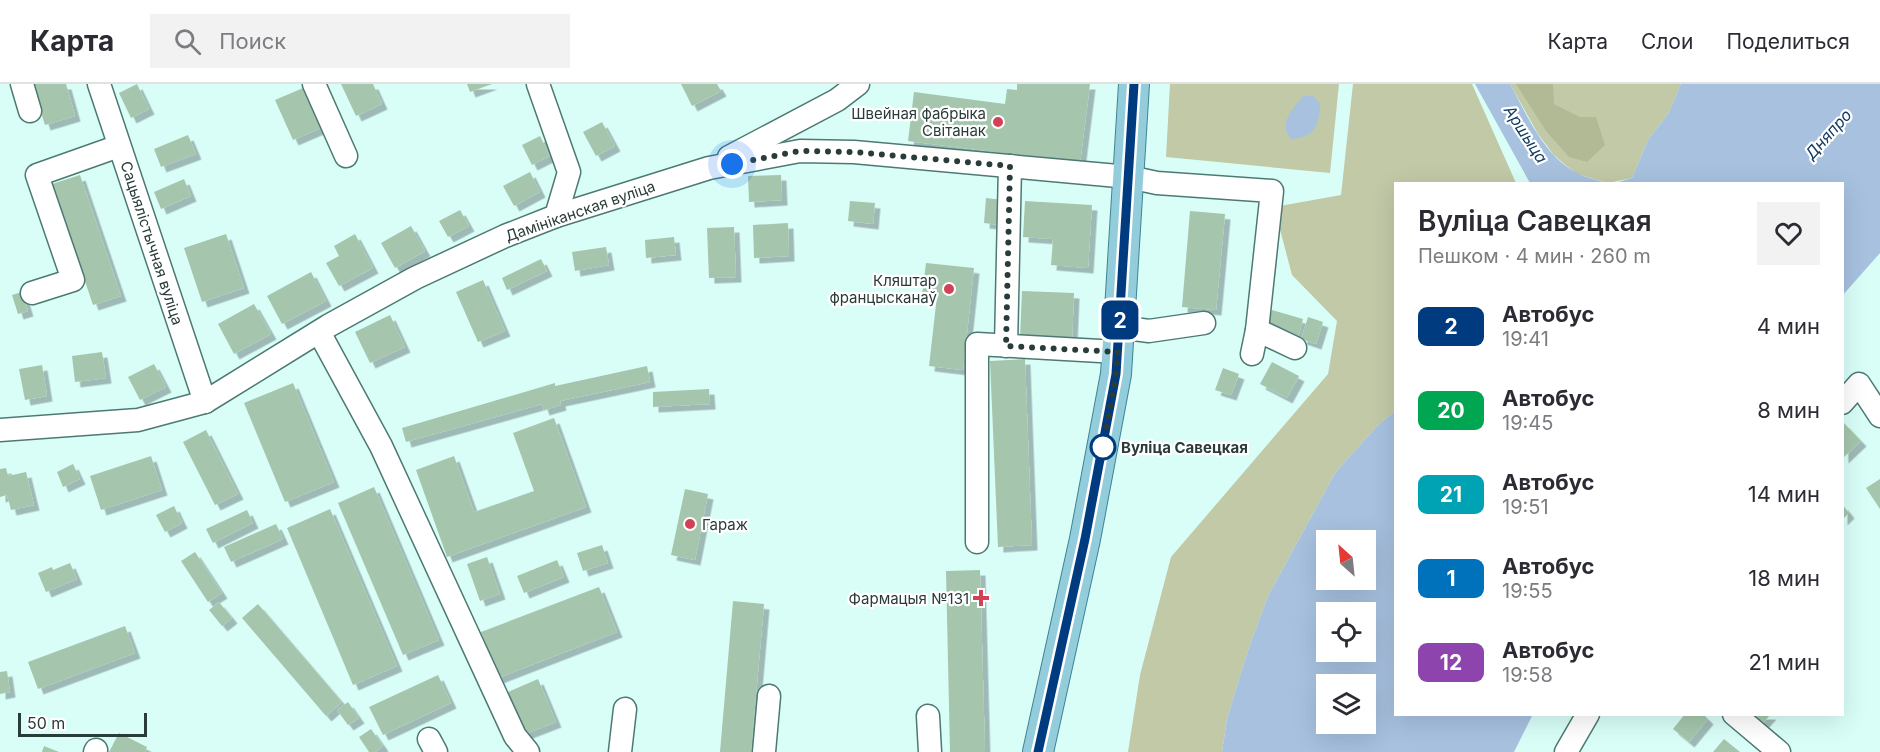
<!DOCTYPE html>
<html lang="ru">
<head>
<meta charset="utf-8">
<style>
	:root { --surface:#fff; --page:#f2f2f3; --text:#2b2b33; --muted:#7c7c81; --line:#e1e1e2 }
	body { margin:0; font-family:Inter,sans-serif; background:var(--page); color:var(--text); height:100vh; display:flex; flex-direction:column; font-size:22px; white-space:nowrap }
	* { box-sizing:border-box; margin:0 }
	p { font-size:20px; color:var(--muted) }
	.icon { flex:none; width:33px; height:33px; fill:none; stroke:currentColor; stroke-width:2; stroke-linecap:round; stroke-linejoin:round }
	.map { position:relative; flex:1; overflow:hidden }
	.drawer { position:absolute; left:1394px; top:98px; width:450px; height:534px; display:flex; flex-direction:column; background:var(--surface); border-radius:0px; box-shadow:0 6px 24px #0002 }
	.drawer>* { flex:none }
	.badge { padding:0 12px; border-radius:9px; font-size:21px; line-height:39px }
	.needle { width:39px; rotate:333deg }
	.tools { position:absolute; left:1316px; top:446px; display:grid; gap:12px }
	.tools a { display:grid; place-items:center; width:60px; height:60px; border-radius:0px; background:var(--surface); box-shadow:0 6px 24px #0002; font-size:30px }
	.scale { position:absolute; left:18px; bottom:15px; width:129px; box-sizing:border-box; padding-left:6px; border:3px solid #2a3c3a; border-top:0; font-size:16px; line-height:21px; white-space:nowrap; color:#2a3c3a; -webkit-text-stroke:4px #fff; paint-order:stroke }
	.you { position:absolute; width:30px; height:30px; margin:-15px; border:4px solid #fff; border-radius:50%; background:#1a73e8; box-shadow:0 0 0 9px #1a73e833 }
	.map>.badge { position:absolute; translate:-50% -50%; box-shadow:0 0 0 3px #fff }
	.round { display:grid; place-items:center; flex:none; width:63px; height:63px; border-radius:0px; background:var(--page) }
	.head { display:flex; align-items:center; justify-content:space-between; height:102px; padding:0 24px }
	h1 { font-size:28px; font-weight:600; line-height:45px }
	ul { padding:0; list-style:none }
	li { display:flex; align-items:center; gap:18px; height:84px; padding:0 24px }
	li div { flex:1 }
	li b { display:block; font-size:22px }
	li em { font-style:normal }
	li .badge { min-width:66px; font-weight:700; text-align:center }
	header { display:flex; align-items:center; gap:36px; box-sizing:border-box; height:84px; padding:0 30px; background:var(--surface); border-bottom:2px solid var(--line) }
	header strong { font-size:28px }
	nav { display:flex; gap:33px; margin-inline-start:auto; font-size:21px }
	.search { width:420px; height:54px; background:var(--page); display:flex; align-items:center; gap:15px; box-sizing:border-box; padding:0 21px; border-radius:0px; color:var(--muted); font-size:22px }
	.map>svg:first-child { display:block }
	.green { fill:#c2c9a7 }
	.forest { fill:#b2ba95 }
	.water { fill:#a7c1df; fill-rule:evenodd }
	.building { fill:#a5c6ac; filter:url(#shadow) }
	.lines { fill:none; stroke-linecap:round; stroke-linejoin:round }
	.minor-casing { stroke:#4d7973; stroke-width:25 }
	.major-casing { stroke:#3f8494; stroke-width:32 }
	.minor { stroke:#fff; stroke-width:22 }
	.major { stroke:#93cddc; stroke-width:30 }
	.line-casing { stroke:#fff; stroke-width:14 }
	.line { stroke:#003b80; stroke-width:9 }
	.walk { stroke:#2a3c3a; stroke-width:6; stroke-dasharray:0 10.8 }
	.poi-dot { fill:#d24156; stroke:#fff; stroke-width:2 }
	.stop-dot { fill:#fff; stroke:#003b80; stroke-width:3 }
	.labels { text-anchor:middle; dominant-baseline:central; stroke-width:4.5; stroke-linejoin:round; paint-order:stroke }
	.poi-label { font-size:15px; fill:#2a3c3a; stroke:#fff; text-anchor:end }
	.street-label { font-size:15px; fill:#2a3c3a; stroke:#fff }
	.stop-label { font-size:15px; font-weight:bold; fill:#2a3c3a; stroke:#fff; text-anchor:start }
	.water-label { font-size:16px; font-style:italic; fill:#133b62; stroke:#fff }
</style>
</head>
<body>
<header>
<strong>Карта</strong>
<div class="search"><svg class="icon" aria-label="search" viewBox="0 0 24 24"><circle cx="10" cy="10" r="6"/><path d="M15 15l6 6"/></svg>Поиск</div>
<nav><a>Карта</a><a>Слои</a><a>Поделиться</a></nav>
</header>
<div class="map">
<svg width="1880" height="668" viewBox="0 0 1880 668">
	<defs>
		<filter id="shadow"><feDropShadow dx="5.5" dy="5.5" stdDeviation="0" flood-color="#0004"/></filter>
	</defs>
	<rect width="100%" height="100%" fill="#d9fef8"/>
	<!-- green -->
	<g class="green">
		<path d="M 1170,0 L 1339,0 L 1330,89 L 1166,73 Z"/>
		<path d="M 1353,0 L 1472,0 L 1516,99 L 1395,99 L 1395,327 L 1377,342 L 1335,389 L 1268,512 L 1247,569 L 1227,635 L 1222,668 L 1128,668 L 1140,591 L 1171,473 L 1328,290 L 1337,237 L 1292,191 L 1274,123 L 1341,111 Z"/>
		<path d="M 1510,0 L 1681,0 L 1668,30 L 1648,56 L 1632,94 L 1608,99 L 1577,90 L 1564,80 L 1553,70 L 1538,50 Z"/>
	</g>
	<!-- forest -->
	<path class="forest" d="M 1516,0 L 1553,0 L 1554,20 L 1580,33 L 1596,33 L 1605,61 L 1587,78 L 1569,73 L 1546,47 Z"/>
	<!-- water -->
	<g class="water">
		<path d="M 1475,0 L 1510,0 C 1527,31 1544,72 1577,89 C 1586,94 1598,96 1608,99 L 1530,99 Z"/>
		<path d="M 1681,0 L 1880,0 L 1880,169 L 1842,212 L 1842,99 L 1615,99 L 1632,94 L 1648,56 L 1668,30 Z"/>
		<path d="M 1303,12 L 1313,12 L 1320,20 C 1319,42 1314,54 1291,55 C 1278,39 1292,26 1303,12 Z"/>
		<path d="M 1395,327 L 1395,630 L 1533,630 L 1514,668 L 1222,668 L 1227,635 L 1247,569 L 1268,512 L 1335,389 L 1377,342 ZM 1326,456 L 1365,456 L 1365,495 L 1326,495 ZM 1326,528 L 1365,528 L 1365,567 L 1326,567 ZM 1326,600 L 1365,600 L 1365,639 L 1326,639 Z"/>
	</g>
	<!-- building -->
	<g class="building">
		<path d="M 32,0 L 66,0 L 75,32 L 45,41 Z"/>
		<path d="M 137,0 L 149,25 L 131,34 L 119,9 Z"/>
		<path d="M 341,0 L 373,0 L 382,20 L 356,32 Z"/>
		<path d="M 467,0 L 492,0 L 470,8 Z"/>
		<path d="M 681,0 L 717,0 L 721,7 L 692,22 Z"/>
		<path d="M 1017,0 L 1090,0 L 1080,79 L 908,57 L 914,8 L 1005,20 L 1007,5 L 1017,6 Z"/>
		<path d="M 303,4 L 321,44 L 293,56 L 275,16 Z"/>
		<path d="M 602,38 L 615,62 L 596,72 L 583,48 Z"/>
		<path d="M 188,51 L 196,70 L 161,83 L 154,65 Z"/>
		<path d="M 540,52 L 550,72 L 532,81 L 522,61 Z"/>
		<path d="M 530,88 L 540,108 L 514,122 L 503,102 Z"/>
		<path d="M 80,91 L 121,212 L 93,221 L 52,100 Z"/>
		<path d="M 781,91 L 782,116 L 749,118 L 748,92 Z"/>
		<path d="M 184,95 L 191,112 L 161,125 L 154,108 Z"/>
		<path d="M 986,114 L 1003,116 L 1001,141 L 984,139 Z"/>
		<path d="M 850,117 L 875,119 L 873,140 L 848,137 Z"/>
		<path d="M 1025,117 L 1092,121 L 1088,184 L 1051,181 L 1053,155 L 1023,153 Z"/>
		<path d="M 460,126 L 469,142 L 448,153 L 439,137 Z"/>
		<path d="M 1190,127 L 1225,130 L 1216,226 L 1182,223 Z"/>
		<path d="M 788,139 L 789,172 L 754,174 L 753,141 Z"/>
		<path d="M 411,142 L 425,167 L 395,184 L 381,159 Z"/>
		<path d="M 734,143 L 736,193 L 709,194 L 707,144 Z"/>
		<path d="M 226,150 L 244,204 L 202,218 L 184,164 Z"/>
		<path d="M 355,150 L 373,184 L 339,202 L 326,179 L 339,172 L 334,162 Z"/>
		<path d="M 674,153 L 676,171 L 646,174 L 645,156 Z"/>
		<path d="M 606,163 L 609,181 L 575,187 L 572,168 Z"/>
		<path d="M 541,175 L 547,187 L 507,206 L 502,194 Z"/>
		<path d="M 926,179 L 974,184 L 963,286 L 929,282 L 937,212 L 922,211 Z"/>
		<path d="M 311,188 L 326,217 L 282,240 L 267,212 Z"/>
		<path d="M 483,196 L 505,247 L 478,258 L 456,208 Z"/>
		<path d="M 1022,207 L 1074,209 L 1072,256 L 1020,254 Z"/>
		<path d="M 22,208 L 28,227 L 18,230 L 12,211 Z"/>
		<path d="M 254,220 L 271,250 L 234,270 L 218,240 Z"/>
		<path d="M 1272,226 L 1303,235 L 1298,253 L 1267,244 Z"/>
		<path d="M 390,231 L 405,263 L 370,279 L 355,248 Z"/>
		<path d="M 1308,233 L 1323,238 L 1316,260 L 1301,255 Z"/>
		<path d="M 102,268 L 106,294 L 75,298 L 72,272 Z"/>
		<path d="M 1025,275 L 1032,461 L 998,463 L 990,277 Z"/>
		<path d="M 1272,278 L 1299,292 L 1287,314 L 1260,300 Z"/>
		<path d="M 154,280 L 166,303 L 140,316 L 128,293 Z"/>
		<path d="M 42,281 L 47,312 L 25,316 L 19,285 Z"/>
		<path d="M 647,282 L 650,298 L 560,317 L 561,321 L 544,326 L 542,320 L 406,358 L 402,344 L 555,299 L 555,302 Z"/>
		<path d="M 1223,284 L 1239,290 L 1231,311 L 1215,306 Z"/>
		<path d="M 293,299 L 334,398 L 285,418 L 244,319 Z"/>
		<path d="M 709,305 L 710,320 L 653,323 L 653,308 Z"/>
		<path d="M 554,334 L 586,423 L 447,473 L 416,386 L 454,372 L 474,428 L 534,407 L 513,349 Z"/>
		<path d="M 1844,339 L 1861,357 L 1843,374 L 1842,340 Z"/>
		<path d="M 206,346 L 238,410 L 215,421 L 183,358 Z"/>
		<path d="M 151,372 L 162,406 L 101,426 L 90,392 Z"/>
		<path d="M 73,380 L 80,395 L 63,403 L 57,388 Z"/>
		<path d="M 6,384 L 8,392 L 26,388 L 34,421 L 11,426 L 7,411 L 0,413 L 0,385 Z"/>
		<path d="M 1880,395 L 1880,425 L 1866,404 Z"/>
		<path d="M 374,403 L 439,556 L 403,571 L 338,419 Z"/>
		<path d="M 685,405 L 708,410 L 695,476 L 671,471 Z"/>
		<path d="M 1842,420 L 1849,429 L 1842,436 Z"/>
		<path d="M 174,422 L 182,439 L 165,448 L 156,431 Z"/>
		<path d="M 330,425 L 397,582 L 353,601 L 287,444 Z"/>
		<path d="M 247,426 L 253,439 L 213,459 L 206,445 Z"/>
		<path d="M 276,440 L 283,455 L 231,478 L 224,463 Z"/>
		<path d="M 602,461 L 608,479 L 583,487 L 577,469 Z"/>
		<path d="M 195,468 L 222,509 L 208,518 L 181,477 Z"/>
		<path d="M 487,473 L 500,510 L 480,517 L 467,480 Z"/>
		<path d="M 557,476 L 564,493 L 524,509 L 517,492 Z"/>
		<path d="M 70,479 L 77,495 L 46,508 L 38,489 L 52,483 L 53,486 Z"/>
		<path d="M 980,486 L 985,668 L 950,668 L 946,487 Z"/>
		<path d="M 599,503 L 617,548 L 498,594 L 481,548 Z"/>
		<path d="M 733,517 L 764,520 L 751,668 L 720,668 Z"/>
		<path d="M 219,518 L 232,534 L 222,542 L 209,526 Z"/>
		<path d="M 258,520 L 342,618 L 326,632 L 242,534 Z"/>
		<path d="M 125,542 L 135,569 L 38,605 L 28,578 Z"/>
		<path d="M 7,587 L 10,608 L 0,610 L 0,588 Z"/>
		<path d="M 438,591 L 451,619 L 383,651 L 369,623 Z"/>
		<path d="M 538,595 L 556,638 L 525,650 L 508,608 Z"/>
		<path d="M 348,618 L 359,634 L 348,641 L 337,626 Z"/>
		<path d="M 1685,630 L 1703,630 L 1708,635 L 1689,658 L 1673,645 Z"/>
		<path d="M 1750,630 L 1771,630 L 1762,640 Z"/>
		<path d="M 371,645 L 383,662 L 375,668 L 369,668 L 359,653 Z"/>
		<path d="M 119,649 L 147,663 L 145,668 L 109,668 Z"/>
		<path d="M 1724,655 L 1740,668 L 1713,668 Z"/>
		<path d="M 44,662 L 59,668 L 42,668 Z"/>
	</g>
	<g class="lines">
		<!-- minor casing -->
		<g class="minor-casing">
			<g id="minor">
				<path d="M 22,0 L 30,27"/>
				<path d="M 99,0 L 205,318"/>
				<path d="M 314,0 L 346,72"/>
				<path d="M 538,0 L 569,88 L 556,132"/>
				<path d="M 729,73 L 837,16 L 858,0"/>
				<path d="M 32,209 L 73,196 L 37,91 L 119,62"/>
				<path d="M 1119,243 L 1149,247 L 1204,239"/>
				<path d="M 1257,246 L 1295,264"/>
				<path d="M 319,248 L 381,362 L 515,652 L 528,668"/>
				<path d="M 1006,262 L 1010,82"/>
				<path d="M 1842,319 L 1859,300 L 1880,332"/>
				<path d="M 0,346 L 138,336 L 205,318 L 328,242 L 415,194 L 505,152 L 556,132 L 709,84 L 800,67 L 854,68 L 1129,93 L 1157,99 L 1272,107 L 1257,246 L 1252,270"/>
				<path d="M 977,458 L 977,260 L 1118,268"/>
				<path d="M 1734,630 L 1779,668"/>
				<path d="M 928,632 L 930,668"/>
				<path d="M 429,655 L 436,668"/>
				<path d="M 95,668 L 96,666"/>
				<path d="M 620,668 L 625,625"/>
				<path d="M 764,668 L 769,612"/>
				<path d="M 1566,668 L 1588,630"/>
			</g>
		</g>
		<!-- major casing -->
		<g class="major-casing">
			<path id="major" d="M 1038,668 L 1085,455 L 1116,290 L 1134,0"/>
		</g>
		<!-- minor -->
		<use href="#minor" class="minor"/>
		<!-- major -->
		<use href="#major" class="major"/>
	</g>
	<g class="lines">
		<!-- line casing -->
		<g class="line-casing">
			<path id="line" d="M 1038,668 L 1085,455 L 1116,290 L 1134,0"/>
		</g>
		<!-- line -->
		<use href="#line" class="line"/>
		<!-- walk -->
		<path class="walk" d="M 732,80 L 800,67 L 854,68 L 1010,82 L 1006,262 L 1118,268 L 1116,290 L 1103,363"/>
	</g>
	<!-- markers -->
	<g class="poi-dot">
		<circle cx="998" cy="38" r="6"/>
		<circle cx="949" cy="205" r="6"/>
		<circle cx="690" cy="440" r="6"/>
		<path d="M978 505h6v6h6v6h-6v6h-6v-6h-6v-6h6z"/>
	</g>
	<circle class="stop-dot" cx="1103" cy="363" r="12"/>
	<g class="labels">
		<!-- poi labels -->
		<g class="poi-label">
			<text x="986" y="29">Швейная фабрыка<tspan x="986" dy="17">Світанак</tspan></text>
			<text x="937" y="196">Кляштар<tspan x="937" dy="17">францысканаў</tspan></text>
			<text x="702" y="440" text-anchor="start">Гараж</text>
			<text x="969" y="514">Фармацыя №131</text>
		</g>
		<!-- street labels -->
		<g class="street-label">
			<text transform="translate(580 127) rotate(-19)">Дамініканская вуліца</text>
			<text transform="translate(152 159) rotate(72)">Сацыялістычная вуліца</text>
		</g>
		<!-- stop labels -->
		<g class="stop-label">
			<text x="1121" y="363">Вуліца Савецкая</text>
		</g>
		<!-- water labels -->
		<g class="water-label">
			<text transform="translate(1526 50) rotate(57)">Аршыца</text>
			<text transform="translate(1828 50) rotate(-48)">Дняпро</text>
		</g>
	</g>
</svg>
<div class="tools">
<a><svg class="needle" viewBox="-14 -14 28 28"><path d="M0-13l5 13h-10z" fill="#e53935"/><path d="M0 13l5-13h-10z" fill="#7c7c81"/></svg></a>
<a><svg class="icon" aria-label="locate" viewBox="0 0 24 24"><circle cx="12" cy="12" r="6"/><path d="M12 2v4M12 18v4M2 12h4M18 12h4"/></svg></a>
<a><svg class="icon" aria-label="layers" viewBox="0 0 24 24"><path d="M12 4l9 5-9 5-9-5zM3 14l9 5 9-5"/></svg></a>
</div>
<div class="scale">50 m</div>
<div class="you" style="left:732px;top:80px"></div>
<b class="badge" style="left:1120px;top:236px;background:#003b80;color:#fff">2</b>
<section class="drawer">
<div class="head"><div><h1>Вуліца Савецкая</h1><p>Пешком · 4 мин · 260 m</p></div><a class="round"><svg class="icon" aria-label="heart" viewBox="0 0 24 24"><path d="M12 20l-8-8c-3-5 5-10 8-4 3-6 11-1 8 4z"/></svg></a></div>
<ul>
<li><span class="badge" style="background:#003b80;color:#fff">2</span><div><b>Автобус</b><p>19:41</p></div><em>4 мин</em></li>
<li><span class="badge" style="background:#00a651;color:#fff">20</span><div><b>Автобус</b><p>19:45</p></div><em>8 мин</em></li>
<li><span class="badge" style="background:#00a3b4;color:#fff">21</span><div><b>Автобус</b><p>19:51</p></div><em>14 мин</em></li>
<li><span class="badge" style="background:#0072bc;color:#fff">1</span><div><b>Автобус</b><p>19:55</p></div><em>18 мин</em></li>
<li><span class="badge" style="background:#8e44ad;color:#fff">12</span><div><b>Автобус</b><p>19:58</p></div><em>21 мин</em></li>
</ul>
</section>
</div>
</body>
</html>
